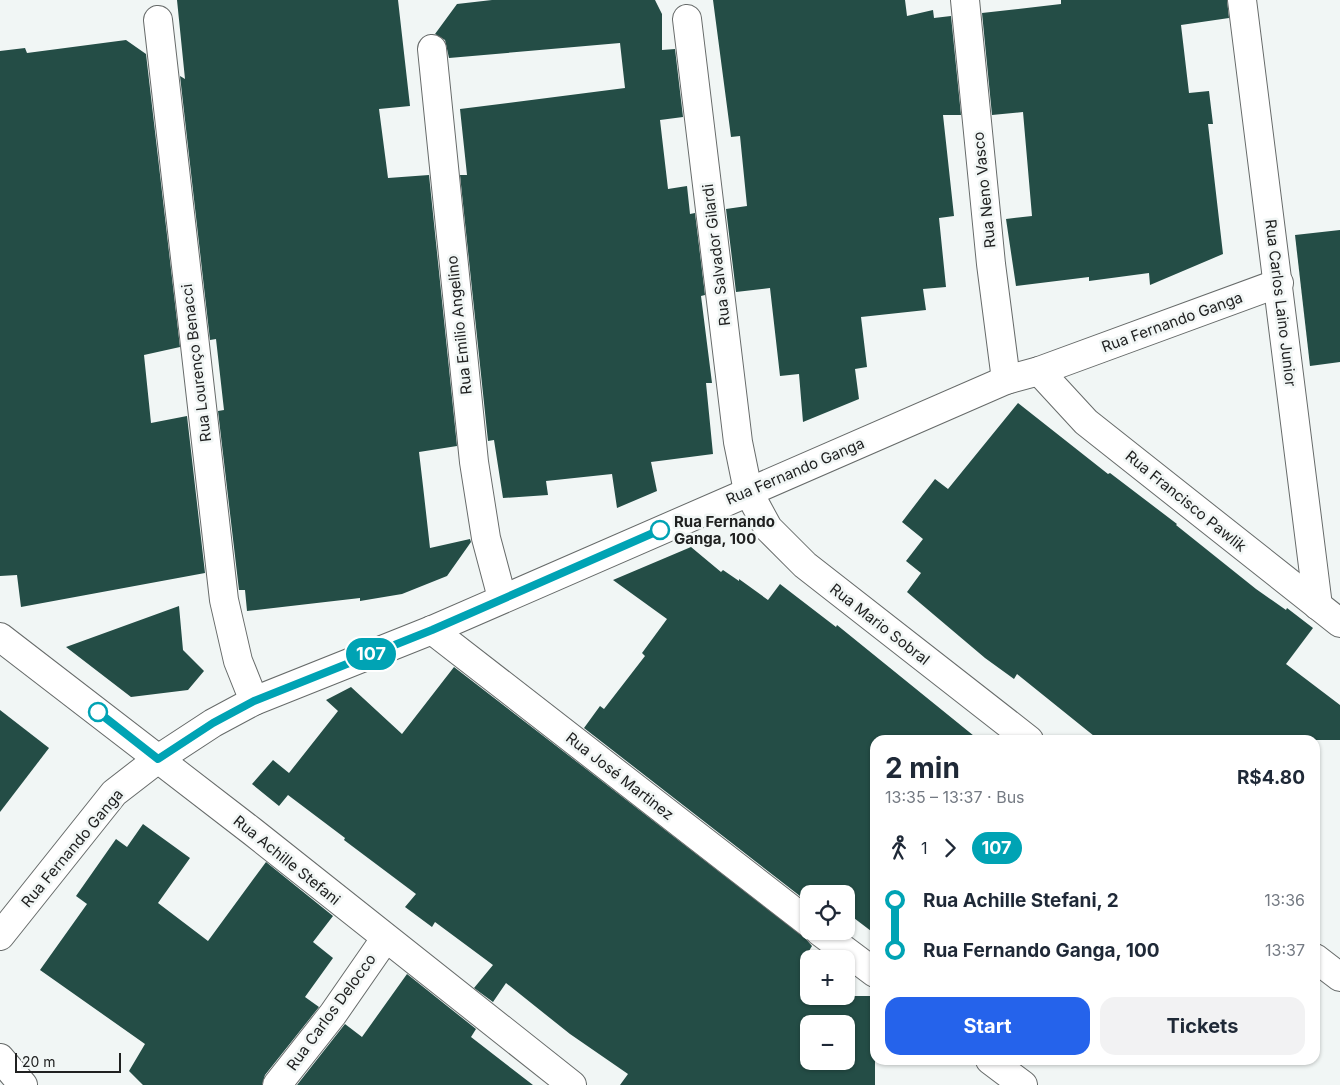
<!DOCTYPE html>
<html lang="en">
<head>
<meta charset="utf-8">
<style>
	:root { --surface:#fff; --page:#f2f2f3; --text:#1f2937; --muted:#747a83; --accent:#2563eb }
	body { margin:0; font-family:Inter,sans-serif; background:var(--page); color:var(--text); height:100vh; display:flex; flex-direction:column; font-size:19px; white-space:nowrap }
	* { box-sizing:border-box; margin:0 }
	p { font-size:16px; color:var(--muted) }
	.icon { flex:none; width:28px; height:28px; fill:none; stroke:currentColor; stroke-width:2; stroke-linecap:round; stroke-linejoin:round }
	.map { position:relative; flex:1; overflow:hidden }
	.drawer { position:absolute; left:870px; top:735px; width:450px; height:330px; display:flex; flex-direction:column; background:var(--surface); border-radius:15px; box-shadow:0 1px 4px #0004 }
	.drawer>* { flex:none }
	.badge { padding:0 10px; border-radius:16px; font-size:18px; line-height:32px }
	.fabs { position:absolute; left:800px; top:885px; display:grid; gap:10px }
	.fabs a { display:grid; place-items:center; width:55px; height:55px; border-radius:10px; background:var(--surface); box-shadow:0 1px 4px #0004; font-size:25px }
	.scale { position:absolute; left:15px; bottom:12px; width:106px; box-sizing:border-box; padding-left:5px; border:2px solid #202121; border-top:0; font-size:14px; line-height:18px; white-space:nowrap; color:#202121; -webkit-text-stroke:4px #f1f6f5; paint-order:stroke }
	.map>.badge { position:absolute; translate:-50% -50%; box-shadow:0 0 0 2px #fff }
	.legs { display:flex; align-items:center; gap:8px; height:55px; padding:0 15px; font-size:16px }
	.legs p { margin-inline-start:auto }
	.headline { display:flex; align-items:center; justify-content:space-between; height:85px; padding:0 15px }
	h1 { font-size:28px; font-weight:700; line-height:38px }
	.cta { display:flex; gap:10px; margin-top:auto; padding:10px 15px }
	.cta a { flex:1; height:58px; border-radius:15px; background:var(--accent); color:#fff; font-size:20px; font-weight:700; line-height:58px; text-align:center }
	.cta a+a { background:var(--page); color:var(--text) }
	ul { padding:0 15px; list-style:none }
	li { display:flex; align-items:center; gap:18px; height:50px; font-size:19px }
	li i { display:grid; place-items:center; width:8px; height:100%; margin:0 6px; background:currentColor }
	li i::after { content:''; width:12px; height:12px; margin:-6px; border:4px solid; border-radius:50%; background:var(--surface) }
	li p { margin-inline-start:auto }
	li:first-child i { background:linear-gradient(#0000 50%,currentColor 0) }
	li:last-child i { background:linear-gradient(currentColor 50%,#0000 0) }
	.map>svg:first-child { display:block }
	.building { fill:#244d46; fill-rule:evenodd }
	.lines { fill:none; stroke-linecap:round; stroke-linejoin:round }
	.street-casing { stroke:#676b6a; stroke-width:30 }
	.secondary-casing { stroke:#676b6a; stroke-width:30 }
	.street { stroke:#fff; stroke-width:28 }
	.secondary { stroke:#fff; stroke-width:28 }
	.line-1-casing { stroke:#fff; stroke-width:11 }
	.line-1 { stroke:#00a3b4; stroke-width:8 }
	.stop-1-dot { fill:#fff; stroke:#00a3b4; stroke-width:2.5 }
	.labels { text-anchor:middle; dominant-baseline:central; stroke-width:5; stroke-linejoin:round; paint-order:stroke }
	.street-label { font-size:15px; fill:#202121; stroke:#f1f6f5 }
	.stop-label { font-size:15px; font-weight:bold; fill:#202121; stroke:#f1f6f5; text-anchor:start }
</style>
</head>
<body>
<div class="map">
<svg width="1340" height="1085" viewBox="0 0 1340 1085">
	<rect width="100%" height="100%" fill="#f1f6f5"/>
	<!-- building -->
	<g class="building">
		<path d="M 177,0 L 398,0 L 410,106 L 379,109 L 388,178 L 429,175 L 457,446 L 419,452 L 423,486 L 430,548 L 470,539 L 471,542 L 447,576 L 402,594 L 360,601 L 360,598 L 247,611 L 245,590 L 239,590 L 218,411 L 224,410 L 216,339 L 210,340 L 180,76 L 185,79 Z"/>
		<path d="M 492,0 L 655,0 L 662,14 L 662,50 L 675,49 L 683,117 L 660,120 L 668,189 L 687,186 L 690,214 L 695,213 L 705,295 L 701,296 L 712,383 L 706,383 L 713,454 L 651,462 L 657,491 L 617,508 L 612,474 L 546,481 L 548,495 L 503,498 L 494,440 L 488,441 L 460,175 L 467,175 L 460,109 L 625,88 L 620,43 L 449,58 L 445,40 L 435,34 L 457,4 Z"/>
		<path d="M 713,0 L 905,0 L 907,16 L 933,10 L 934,18 L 951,16 L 961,115 L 943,115 L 954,216 L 939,218 L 946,287 L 923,289 L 926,310 L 861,317 L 867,367 L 855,369 L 859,399 L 803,422 L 799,374 L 780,376 L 770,288 L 736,292 L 726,209 L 747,206 L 740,136 L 731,137 Z"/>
		<path d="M 1061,0 L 1227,0 L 1229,18 L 1181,25 L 1189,93 L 1209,91 L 1213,124 L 1208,124 L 1223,254 L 1150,285 L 1149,273 L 1089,281 L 1089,277 L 1016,286 L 1006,219 L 1032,216 L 1023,112 L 992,115 L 982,13 L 1061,4 Z"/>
		<path d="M 126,40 L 146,54 L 180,347 L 144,355 L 151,423 L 187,416 L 205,573 L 21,607 L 17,575 L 0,576 L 0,51 L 25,48 L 27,53 Z"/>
		<path d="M 1340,230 L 1340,362 L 1310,366 L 1295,235 Z"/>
		<path d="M 1018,403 L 1108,474 L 1110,473 L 1177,524 L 1176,525 L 1256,589 L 1286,610 L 1287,608 L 1313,628 L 1286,664 L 1340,705 L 1340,740 L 1099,740 L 1017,674 L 1014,679 L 985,658 L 907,592 L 921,573 L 906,561 L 923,539 L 902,522 L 935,479 L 948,489 Z"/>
		<path d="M 691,547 L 721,572 L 723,570 L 739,581 L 739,579 L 768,600 L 780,584 L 836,627 L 837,625 L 979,740 L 875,740 L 875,934 L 846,912 L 846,894 L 809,894 L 809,903 L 584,728 L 600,706 L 604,709 L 645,656 L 642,653 L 667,619 L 613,580 Z"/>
		<path d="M 179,606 L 183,650 L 204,671 L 188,690 L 131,697 L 66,647 Z"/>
		<path d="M 454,667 L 805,938 L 812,946 L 809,951 L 809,996 L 875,996 L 875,1085 L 620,1085 L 628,1074 L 570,1034 L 506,983 L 493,1002 L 474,988 L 493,965 L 435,922 L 432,927 L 405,907 L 416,894 L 344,840 L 345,838 L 288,795 L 279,806 L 252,784 L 273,760 L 289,773 L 338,711 L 326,700 L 351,687 L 402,734 ZM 809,1024 L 846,1024 L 846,1061 L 809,1061 Z"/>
		<path d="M 0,710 L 49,748 L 0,812 Z"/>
		<path d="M 143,824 L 190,858 L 158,903 L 208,941 L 266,862 L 333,916 L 313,942 L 333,958 L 305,997 L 319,1007 L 265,1075 L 262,1085 L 143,1085 L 129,1071 L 145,1044 L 40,970 L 87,904 L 76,896 L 116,839 L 127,847 Z"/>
		<path d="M 407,974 L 476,1029 L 471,1037 L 533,1085 L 297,1085 L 345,1024 L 362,1037 Z"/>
	</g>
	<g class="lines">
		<!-- street casing -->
		<g class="street-casing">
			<g id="street">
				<path d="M 965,0 L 991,264 L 1006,380"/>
				<path d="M 1242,0 L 1318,606"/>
				<path d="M 687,19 L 738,442 L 748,491 L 768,528 L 805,565 L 1029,740"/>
				<path d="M 158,20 L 224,600 L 238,661 L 254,701"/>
				<path d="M 432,49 L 474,462 L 486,538 L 502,598"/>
				<path d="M 1039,371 L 1086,422 L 1340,623"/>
				<path d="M 432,630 L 809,923"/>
				<path d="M 0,637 L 253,832 L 572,1085"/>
				<path d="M 819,931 L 875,973"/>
				<path d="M 0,936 L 114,793 L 158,759 L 213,723 L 254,701 L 432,630 L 1006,380 L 1039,371 L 1279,283"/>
				<path d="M 1315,958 L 1340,977"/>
				<path d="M 990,1060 L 1023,1085"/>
				<path d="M 277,1085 L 333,1014 L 385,939"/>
			</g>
		</g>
		<!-- secondary casing -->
		<g class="secondary-casing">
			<path id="secondary" d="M 0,1058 L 23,1085"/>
		</g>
		<!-- street -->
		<use href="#street" class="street"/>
		<!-- secondary -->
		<use href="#secondary" class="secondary"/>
	</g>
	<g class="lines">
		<!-- line-1 casing -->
		<g class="line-1-casing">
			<path id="line-1" d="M 98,712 L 158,759 L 213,723 L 254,701 L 432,630 L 660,530"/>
		</g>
		<!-- line-1 -->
		<use href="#line-1" class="line-1"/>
	</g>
	<!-- markers -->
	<g class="stop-1-dot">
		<circle cx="660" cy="530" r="9"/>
		<circle cx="98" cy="712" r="9"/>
	</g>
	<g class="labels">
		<!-- street labels -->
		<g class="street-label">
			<text transform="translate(984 190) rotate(-96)">Rua Neno Vasco</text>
			<text transform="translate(716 255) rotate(-97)">Rua Salvador Gilardi</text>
			<text transform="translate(1281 303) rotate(83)">Rua Carlos Laino Junior</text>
			<text transform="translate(1172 322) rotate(-20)">Rua Fernando Ganga</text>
			<text transform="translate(459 325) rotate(-96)">Rua Emilio Angelino</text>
			<text transform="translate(196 363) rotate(-97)">Rua Lourenço Benacci</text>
			<text transform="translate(795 471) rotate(-23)">Rua Fernando Ganga</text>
			<text transform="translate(1186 501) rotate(39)">Rua Francisco Pawlik</text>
			<text transform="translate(880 624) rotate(38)">Rua Mario Sobral</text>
			<text transform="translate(620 776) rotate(38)">Rua José Martinez</text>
			<text transform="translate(72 848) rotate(-50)">Rua Fernando Ganga</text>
			<text transform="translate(287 860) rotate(39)">Rua Achille Stefani</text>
			<text transform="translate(331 1012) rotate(-54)">Rua Carlos Delocco</text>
		</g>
		<!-- stop labels -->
		<g class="stop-label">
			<text x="674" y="521">Rua Fernando<tspan x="674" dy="17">Ganga, 100</tspan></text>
		</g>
	</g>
</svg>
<div class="fabs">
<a><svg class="icon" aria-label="locate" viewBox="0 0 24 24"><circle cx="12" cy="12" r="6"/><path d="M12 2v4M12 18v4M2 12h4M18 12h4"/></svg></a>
<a>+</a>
<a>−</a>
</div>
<div class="scale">20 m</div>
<b class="badge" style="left:371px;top:654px;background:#00a3b4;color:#fff">107</b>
<section class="drawer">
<div class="headline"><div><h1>2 min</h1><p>13:35 – 13:37 · Bus</p></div><b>R$4.80</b></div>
<div class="legs"><svg class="icon" aria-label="walk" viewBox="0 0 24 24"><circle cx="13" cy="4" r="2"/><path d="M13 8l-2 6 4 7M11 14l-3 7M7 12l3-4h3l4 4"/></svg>1<svg class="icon" aria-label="forward" viewBox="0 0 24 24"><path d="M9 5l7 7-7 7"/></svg><b class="badge" style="background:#00a3b4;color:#fff">107</b></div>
<ul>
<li><i style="color:#00a3b4"></i><b>Rua Achille Stefani, 2</b><p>13:36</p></li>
<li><i style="color:#00a3b4"></i><b>Rua Fernando Ganga, 100</b><p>13:37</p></li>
</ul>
<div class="cta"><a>Start</a><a>Tickets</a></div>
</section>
</div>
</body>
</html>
